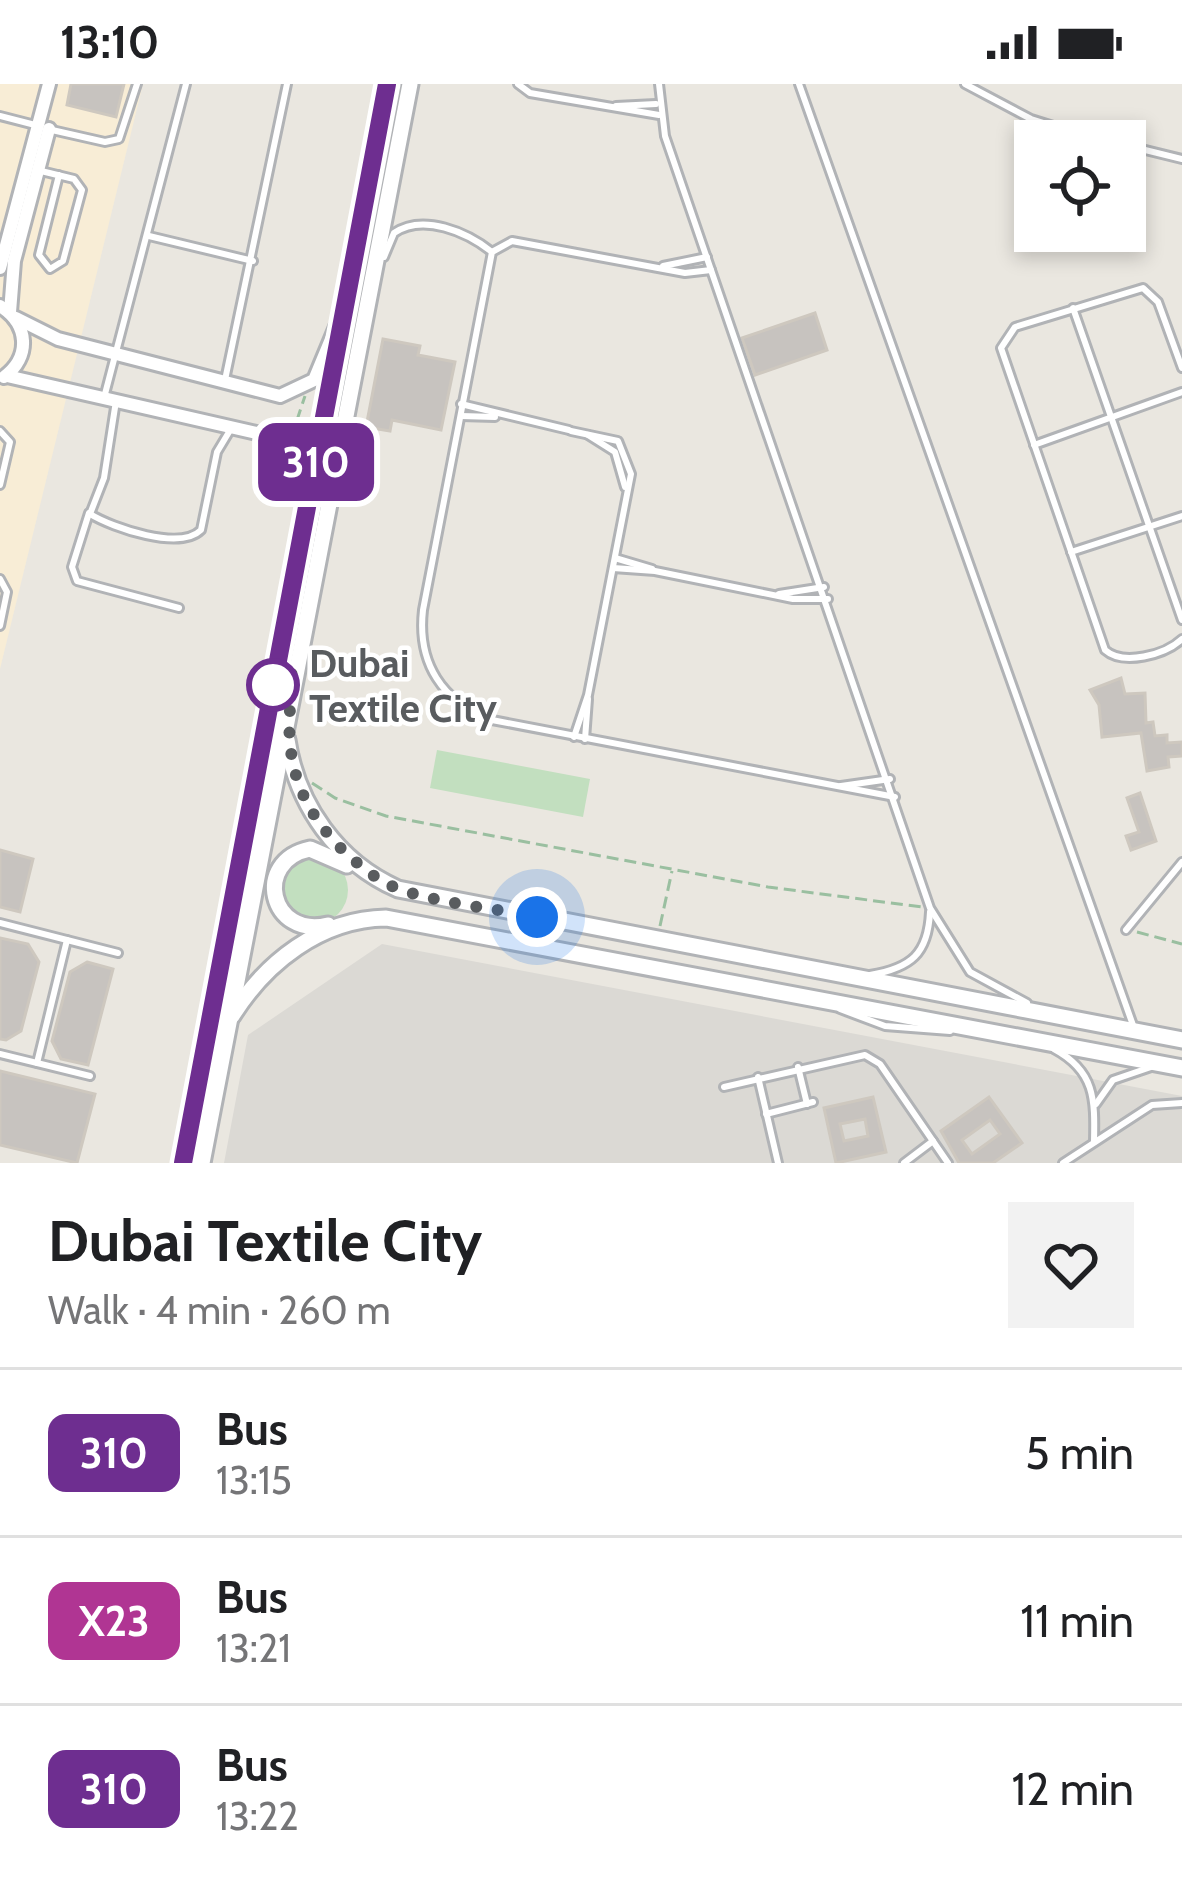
<!DOCTYPE html>
<html lang="en">
<head>
<meta charset="utf-8">
<style>
	:root { --surface:#fff; --page:#f2f2f2; --text:#202124; --muted:#757577; --line:#e0e0e0 }
	body { margin:0; font-family:Cabin,sans-serif; background:var(--page); color:var(--text); height:100vh; display:flex; flex-direction:column; font-size:45px; white-space:nowrap }
	* { box-sizing:border-box; margin:0 }
	p { font-size:39px; color:var(--muted) }
	.icon { flex:none; width:66px; height:66px; fill:none; stroke:currentColor; stroke-width:2; stroke-linecap:round; stroke-linejoin:round }
	.map { position:relative; height:1079px; overflow:hidden }
	.sheet { display:flex; flex-direction:column; background:var(--surface); flex:1 }
	.sheet>* { flex:none }
	.badge { padding:0 24px; border-radius:18px; font-size:42px; line-height:78px }
	.buttons { position:absolute; left:1014px; top:36px; display:grid; gap:24px }
	.buttons a { display:grid; place-items:center; width:132px; height:132px; border-radius:0px; background:var(--surface); box-shadow:0 6px 18px #0003; font-size:60px }
	.you { position:absolute; width:60px; height:60px; margin:-30px; border:9px solid #fff; border-radius:50%; background:#1a73e8; box-shadow:0 0 0 18px #1a73e833 }
	.map>.badge { position:absolute; translate:-50% -50%; box-shadow:0 0 0 6px #fff }
	.round { display:grid; place-items:center; flex:none; width:126px; height:126px; border-radius:0px; background:var(--page) }
	.head { display:flex; align-items:center; justify-content:space-between; height:204px; padding:0 48px }
	h1 { font-size:57px; font-weight:700; line-height:90px }
	ul { padding:0; list-style:none }
	li { display:flex; align-items:center; gap:36px; height:168px; padding:0 48px; border-top:3px solid var(--line) }
	li div { flex:1 }
	li b { display:block; font-size:45px }
	li em { font-style:normal }
	li .badge { min-width:132px; font-weight:700; text-align:center }
	.status { display:flex; justify-content:space-between; align-items:center; height:84px; padding:0 60px; background:var(--surface); direction:ltr }
	.status svg { height:33px; fill:currentColor }
	.map>svg:first-child { display:block }
	.commercial { fill:#f8edd6 }
	.industrial { fill:#dbd9d4 }
	.green { fill:#c2dfbf }
	.building { fill:#c7c3bf; stroke:#cec8bf; stroke-width:3; fill-rule:evenodd }
	.lines { fill:none; stroke-linecap:round; stroke-linejoin:round }
	.service-casing { stroke:#b1b3b6; stroke-width:12 }
	.minor-casing { stroke:#b1b3b6; stroke-width:18 }
	.tertiary-casing { stroke:#b1b3b6; stroke-width:21 }
	.path { stroke:#9abfa0; stroke-width:3; stroke-dasharray:12 6; stroke-linecap:butt }
	.service { stroke:#fff; stroke-width:6 }
	.minor { stroke:#fff; stroke-width:12 }
	.tertiary { stroke:#fff; stroke-width:15 }
	.line-casing { stroke:#fff; stroke-width:27 }
	.line { stroke:#6e2e90; stroke-width:18 }
	.walk { stroke:#595c5f; stroke-width:12; stroke-dasharray:0 21.6 }
	.stop-dot { fill:#fff; stroke:#6e2e90; stroke-width:6 }
	.labels { text-anchor:middle; dominant-baseline:central; stroke-width:9; stroke-linejoin:round; paint-order:stroke }
	.stop-label { font-size:39px; font-weight:bold; fill:#595c5f; stroke:#fff; text-anchor:start }
</style>
</head>
<body>
<div class="status"><b>13:10</b><svg viewBox="0 0 49 12"><path d="M0 12V9h3v3zM5 12V6h3v6zM10 12V3h3v9zM15 12V0h3v12zM26 1h20v11H26zM47 4h2v5h-2z"/></svg></div>
<div class="map">
<svg width="1182" height="1079" viewBox="0 0 1182 1079">
	<rect width="100%" height="100%" fill="#eae7e0"/>
	<!-- commercial -->
	<path class="commercial" d="M 0,0 L 143,0 L 0,585 Z"/>
	<!-- industrial -->
	<path class="industrial" d="M 382,860 L 1182,1012 L 1182,1079 L 224,1079 L 248,951 Z"/>
	<!-- green -->
	<g class="green">
		<path d="M 437,666 L 590,695 L 583,733 L 430,704 Z"/>
		<circle cx="314" cy="806" r="34"/>
	</g>
	<!-- building -->
	<g class="building">
		<path d="M 71,0 L 124,0 L 116,33 L 67,21 Z"/>
		<path d="M 815,229 L 827,266 L 755,291 L 742,254 Z"/>
		<path d="M 383,255 L 420,262 L 418,271 L 455,278 L 441,346 L 392,336 L 390,347 L 366,343 Z"/>
		<path d="M 1121,594 L 1125,610 L 1145,609 L 1146,639 L 1153,638 L 1155,652 L 1167,651 L 1167,659 L 1182,658 L 1182,672 L 1168,673 L 1169,683 L 1147,687 L 1141,649 L 1102,653 L 1099,621 L 1090,606 Z"/>
		<path d="M 1140,709 L 1156,757 L 1131,766 L 1126,752 L 1139,748 L 1127,714 Z"/>
		<path d="M 0,766 L 33,775 L 20,828 L 0,823 Z"/>
		<path d="M 0,854 L 28,860 L 39,878 L 21,947 L 6,956 L 0,955 Z"/>
		<path d="M 87,878 L 113,885 L 88,981 L 61,975 L 52,957 L 70,888 Z"/>
		<path d="M 0,987 L 95,1010 L 77,1079 L 0,1061 Z"/>
		<path d="M 873,1013 L 886,1068 L 836,1079 L 824,1024 ZM 865,1035 L 868,1052 L 844,1057 L 840,1040 Z"/>
		<path d="M 989,1013 L 1022,1059 L 993,1079 L 959,1079 L 941,1047 ZM 990,1036 L 1000,1050 L 972,1070 L 962,1056 Z"/>
	</g>
	<g class="lines">
		<!-- service casing -->
		<g class="service-casing">
			<g id="service">
				<path d="M 518,0 L 530,9 L 659,31"/>
				<path d="M 659,0 L 665,52 L 930,824 L 970,888 L 1027,919"/>
				<path d="M 799,0 L 1134,944"/>
				<path d="M 965,0 L 1031,35 L 1101,57"/>
				<path d="M 616,22 L 656,20"/>
				<path d="M 0,32 L 39,42"/>
				<path d="M 52,46 L 105,58 L 119,55 L 137,0"/>
				<path d="M 1125,61 L 1182,75"/>
				<path d="M 37,86 L 74,95 L 82,106 L 63,177 L 50,185 L 39,171 L 59,91"/>
				<path d="M 149,152 L 253,177"/>
				<path d="M 384,173 L 394,149 C 423,129 467,148 492,168"/>
				<path d="M 663,182 L 707,173"/>
				<path d="M 711,186 L 685,189 L 512,157 L 492,168 L 423,526 C 417,579 442,618 492,636 L 895,713"/>
				<path d="M 1073,224 L 1182,536"/>
				<path d="M 1182,284 L 1158,218 L 1143,204 L 1015,243 L 1001,264 L 1105,566 C 1123,582 1165,571 1182,555"/>
				<path d="M 225,296 L 287,0"/>
				<path d="M 105,310 L 186,0"/>
				<path d="M 116,317 L 104,394 L 90,430 C 113,444 180,467 201,446 L 217,368 L 232,343"/>
				<path d="M 461,320 L 569,346"/>
				<path d="M 461,332 L 495,333"/>
				<path d="M 0,347 L 10,358 L 0,401"/>
				<path d="M 571,347 L 618,357 L 631,390 L 588,611 L 574,653"/>
				<path d="M 588,351 L 615,368 L 625,403"/>
				<path d="M 1034,361 L 1182,308"/>
				<path d="M 89,429 L 72,483 L 77,497 L 179,524"/>
				<path d="M 1071,468 L 1182,432"/>
				<path d="M 615,474 L 652,485"/>
				<path d="M 613,484 L 655,487 L 793,515 L 828,515"/>
				<path d="M 0,495 L 7,508 L 0,542"/>
				<path d="M 779,510 L 824,503"/>
				<path d="M 585,655 L 588,615"/>
				<path d="M 841,702 L 890,695"/>
				<path d="M 0,839 L 118,869"/>
				<path d="M 1126,846 L 1182,778"/>
				<path d="M 870,891 C 911,884 928,870 930,828"/>
				<path d="M 840,925 L 885,942 L 950,947"/>
				<path d="M 1054,965 C 1095,987 1095,1015 1094,1058"/>
				<path d="M 0,970 L 90,992"/>
				<path d="M 37,979 L 67,856"/>
				<path d="M 798,983 L 807,1020"/>
				<path d="M 758,993 L 778,1079"/>
				<path d="M 724,1003 L 865,971 L 880,980 L 948,1079"/>
				<path d="M 1096,1020 L 1113,996 L 1151,983"/>
				<path d="M 766,1030 L 813,1018"/>
				<path d="M 904,1079 L 933,1057"/>
				<path d="M 1063,1079 L 1152,1021 L 1182,1019"/>
			</g>
		</g>
		<!-- minor casing -->
		<g class="minor-casing">
			<g id="minor">
				<path d="M 0,184 L 49,0"/>
				<path d="M 0,222 C 29,240 31,273 4,293"/>
				<path d="M 10,228 L 14,177 L 49,45"/>
				<path d="M 16,234 L 58,255 L 280,312 L 314,296 L 336,243"/>
				<path d="M 7,292 L 274,353 L 297,376 L 305,419"/>
			</g>
		</g>
		<!-- tertiary casing -->
		<g class="tertiary-casing">
			<g id="tertiary">
				<path d="M 287,656 C 297,721 337,778 398,805 L 1182,956"/>
				<path d="M 328,841 C 270,855 252,777 310,765 L 347,781"/>
				<path d="M 232,932 C 265,879 320,835 386,834 L 1182,984"/>
				<path d="M 183,1079 L 387,0"/>
				<path d="M 202,1079 L 410,0"/>
			</g>
		</g>
		<!-- path -->
		<g class="path">
			<path d="M 291,354 L 305,312"/>
			<path d="M 312,699 L 335,714 L 386,732 L 768,803 L 922,823"/>
			<path d="M 660,842 L 672,787"/>
			<path d="M 1137,848 L 1182,860"/>
		</g>
		<!-- service -->
		<use href="#service" class="service"/>
		<!-- minor -->
		<use href="#minor" class="minor"/>
		<!-- tertiary -->
		<use href="#tertiary" class="tertiary"/>
	</g>
	<g class="lines">
		<!-- line casing -->
		<g class="line-casing">
			<path id="line" d="M 183,1079 L 387,0"/>
		</g>
		<!-- line -->
		<use href="#line" class="line"/>
		<!-- walk -->
		<path class="walk" d="M 273,601 L 295,588 C 281,662 291,718 348,771 C 365,786 380,798 401,806 C 444,820 492,824 537,833"/>
	</g>
	<!-- markers -->
	<circle class="stop-dot" cx="273" cy="601" r="24"/>
	<g class="labels">
		<!-- stop labels -->
		<g class="stop-label">
			<text x="309" y="579">Dubai<tspan x="309" dy="45">Textile City</tspan></text>
		</g>
	</g>
</svg>
<div class="buttons">
<a><svg class="icon" aria-label="locate" viewBox="0 0 24 24"><circle cx="12" cy="12" r="6"/><path d="M12 2v4M12 18v4M2 12h4M18 12h4"/></svg></a>
</div>
<div class="you" style="left:537px;top:833px"></div>
<b class="badge" style="left:316px;top:378px;background:#6e2e90;color:#fff">310</b>
</div>
<section class="sheet">
<div class="head"><div><h1>Dubai Textile City</h1><p>Walk · 4 min · 260 m</p></div><a class="round"><svg class="icon" aria-label="heart" viewBox="0 0 24 24"><path d="M12 20l-8-8c-3-5 5-10 8-4 3-6 11-1 8 4z"/></svg></a></div>
<ul>
<li><span class="badge" style="background:#6e2e90;color:#fff">310</span><div><b>Bus</b><p>13:15</p></div><em>5 min</em></li>
<li><span class="badge" style="background:#b03593;color:#fff">X23</span><div><b>Bus</b><p>13:21</p></div><em>11 min</em></li>
<li><span class="badge" style="background:#6e2e90;color:#fff">310</span><div><b>Bus</b><p>13:22</p></div><em>12 min</em></li>
</ul>
</section>
</body>
</html>
